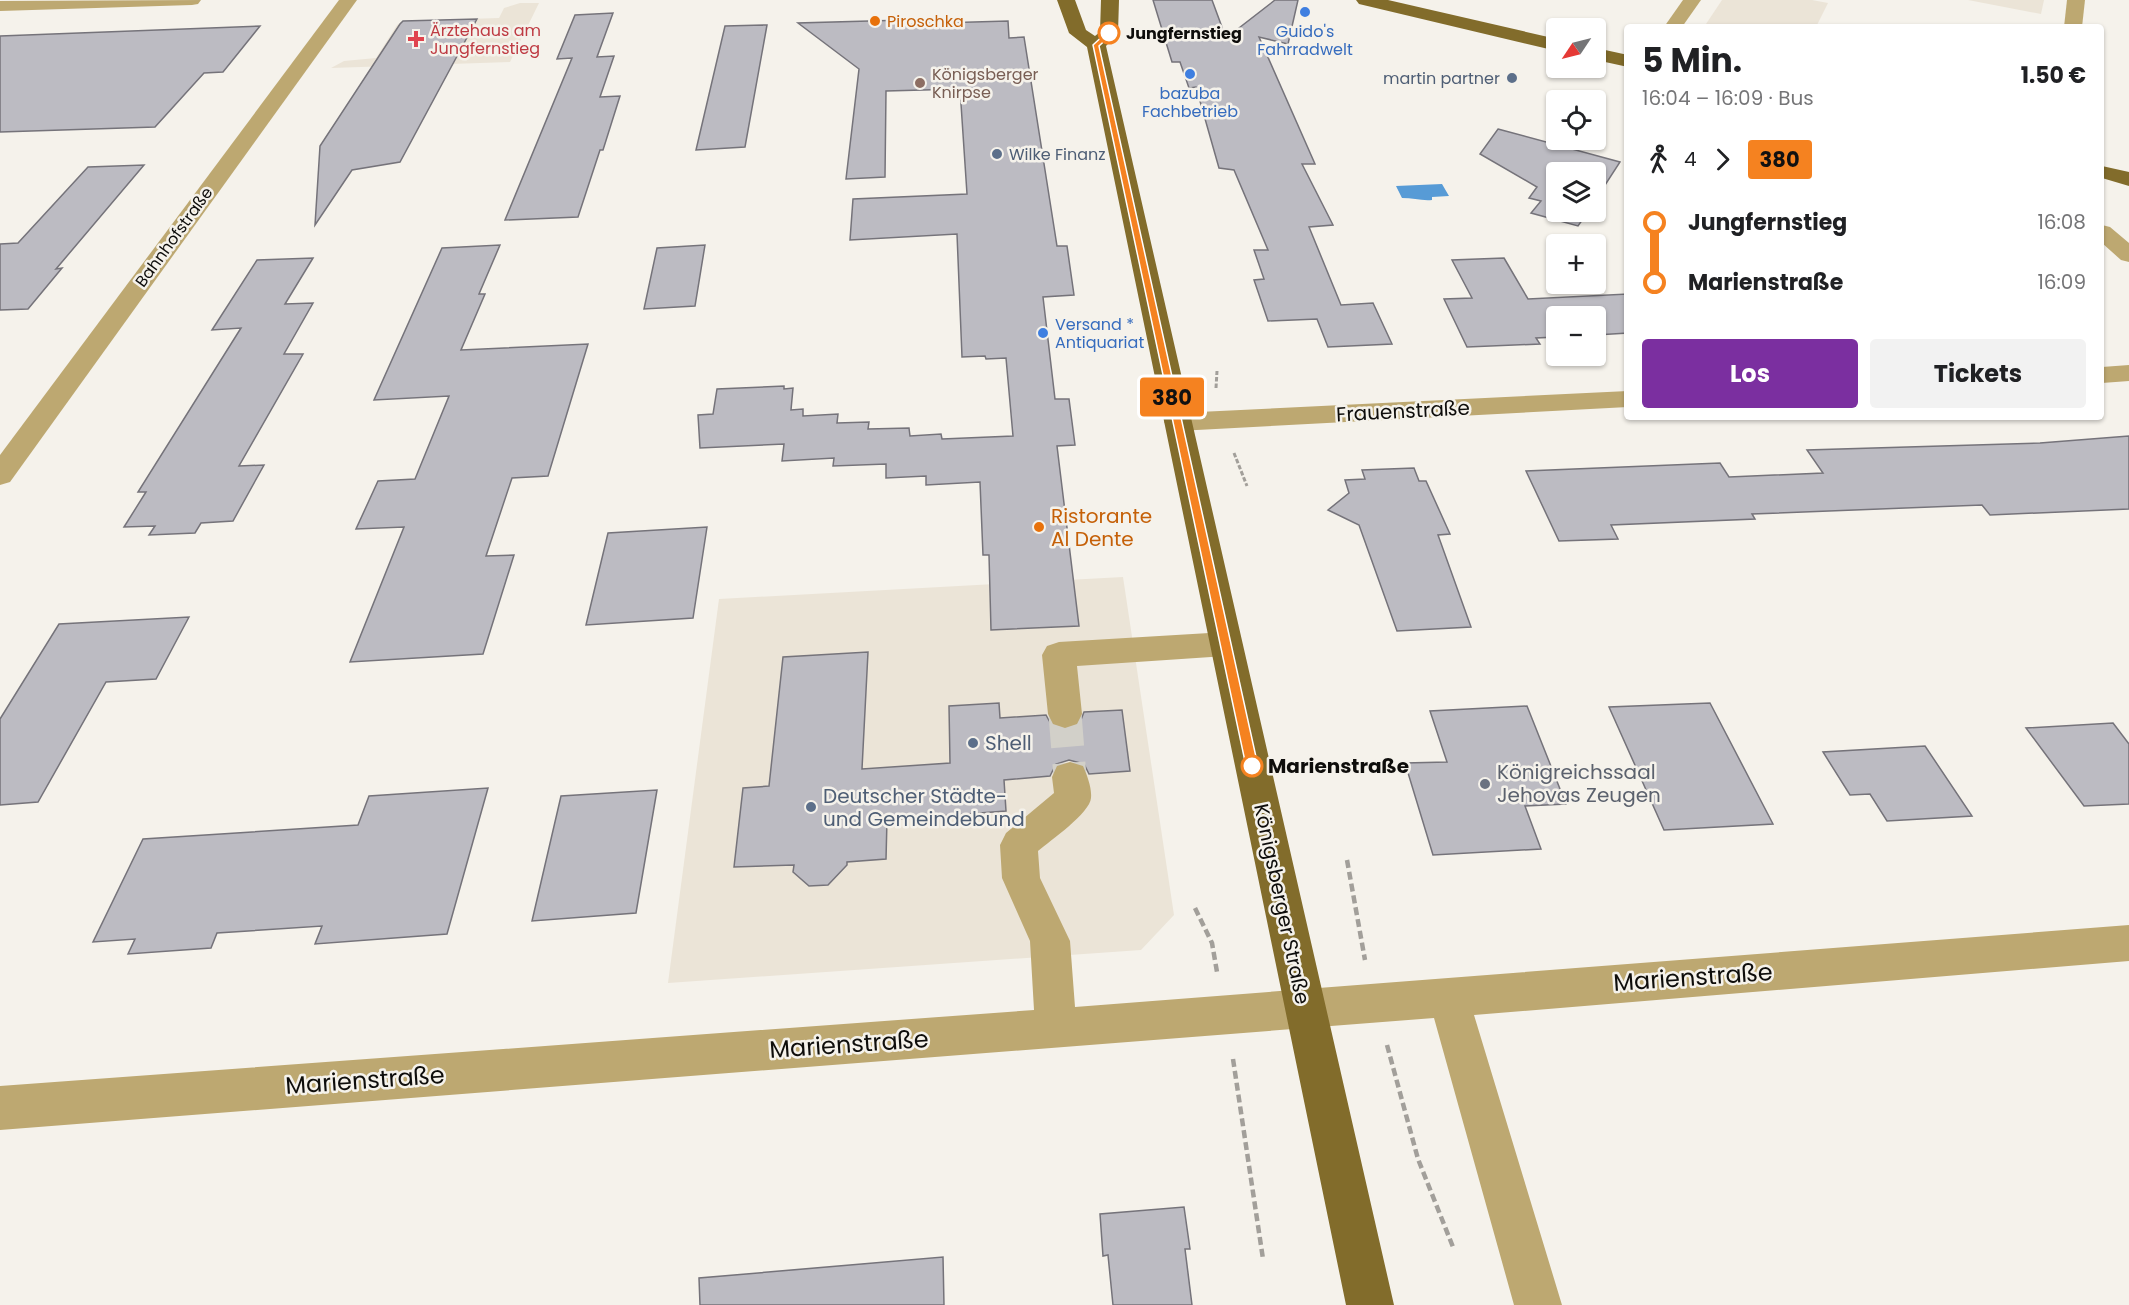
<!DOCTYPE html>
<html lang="de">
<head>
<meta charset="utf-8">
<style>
	:root { --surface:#fff; --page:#f2f2f2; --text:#202124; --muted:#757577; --accent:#7b2fa0 }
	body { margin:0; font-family:Poppins,sans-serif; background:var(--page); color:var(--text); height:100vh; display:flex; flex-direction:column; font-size:22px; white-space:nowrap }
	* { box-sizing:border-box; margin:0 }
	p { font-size:20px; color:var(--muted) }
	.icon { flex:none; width:33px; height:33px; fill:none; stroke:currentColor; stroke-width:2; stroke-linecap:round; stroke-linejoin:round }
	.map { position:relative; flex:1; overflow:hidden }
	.drawer { position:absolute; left:1624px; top:24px; width:480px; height:396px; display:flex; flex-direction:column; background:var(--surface); border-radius:6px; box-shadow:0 2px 4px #0004 }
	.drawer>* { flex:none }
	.badge { padding:0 12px; border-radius:4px; font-size:21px; line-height:39px }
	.needle { width:39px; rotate:235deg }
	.tools { position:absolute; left:1546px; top:18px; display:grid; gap:12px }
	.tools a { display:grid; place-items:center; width:60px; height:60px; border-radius:6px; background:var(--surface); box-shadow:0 2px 4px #0004; font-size:30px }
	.map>.badge { position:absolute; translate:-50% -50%; box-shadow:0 0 0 3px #fff }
	.legs { display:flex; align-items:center; gap:9px; height:66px; padding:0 18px; font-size:20px }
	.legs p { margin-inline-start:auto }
	.summary { display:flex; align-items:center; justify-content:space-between; height:102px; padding:0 18px }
	h1 { font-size:33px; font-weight:700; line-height:45px }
	.action { display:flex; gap:12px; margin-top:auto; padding:12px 18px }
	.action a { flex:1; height:69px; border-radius:6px; background:var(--accent); color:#fff; font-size:24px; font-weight:700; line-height:69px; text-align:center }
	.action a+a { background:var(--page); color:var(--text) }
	ul { padding:0 18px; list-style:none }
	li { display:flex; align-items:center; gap:21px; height:60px; font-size:22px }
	li i { display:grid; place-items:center; width:9px; height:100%; margin:0 8px; background:currentColor }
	li i::after { content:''; width:15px; height:15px; margin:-8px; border:4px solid; border-radius:50%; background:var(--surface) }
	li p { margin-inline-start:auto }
	li:first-child i { background:linear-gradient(#0000 50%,currentColor 0) }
	li:last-child i { background:linear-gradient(currentColor 50%,#0000 0) }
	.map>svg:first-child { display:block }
	.built { fill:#ebe4d7 }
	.water { fill:#579bd6 }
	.building { fill:#bcbbc2; stroke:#75737a; stroke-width:1.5 }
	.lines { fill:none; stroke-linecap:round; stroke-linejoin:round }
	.minor-tunnel { stroke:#d2d0c9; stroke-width:33; stroke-dasharray:33 16; stroke-linecap:butt }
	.path-far1 { stroke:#a29f9a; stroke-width:3; stroke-dasharray:4.5 2; stroke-linecap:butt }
	.path { stroke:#a29f9a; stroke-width:4.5; stroke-dasharray:8 4; stroke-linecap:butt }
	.minor { fill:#bda871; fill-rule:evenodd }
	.major { fill:#826c2b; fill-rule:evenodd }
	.line-1 { fill:#f58220; stroke:#fff; stroke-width:1.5 }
	.shop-dot { fill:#3f7fe0; stroke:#f5f2eb; stroke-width:2 }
	.food-dot { fill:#e8710a; stroke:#f5f2eb; stroke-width:2 }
	.stop-1-dot { fill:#fff; stroke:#f58220; stroke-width:3 }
	.health-dot { fill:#e0444e; stroke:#f5f2eb; stroke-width:2 }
	.service-dot { fill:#5c6f8a; stroke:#f5f2eb; stroke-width:2 }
	.education-dot { fill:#8d6e63; stroke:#f5f2eb; stroke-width:2 }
	.worship-dot { fill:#6b7280; stroke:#f5f2eb; stroke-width:2 }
	.labels { text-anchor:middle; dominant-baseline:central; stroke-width:5; stroke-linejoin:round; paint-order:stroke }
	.far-food-label { font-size:16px; fill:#c56008; stroke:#f5f2eb; text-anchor:start }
	.far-health-label { font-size:16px; fill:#be3a42; stroke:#f5f2eb; text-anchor:start }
	.far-shop-label { font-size:16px; fill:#366cbe; stroke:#f5f2eb }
	.far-stop-label { font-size:16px; font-weight:bold; fill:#0e0d0b; stroke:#f5f2eb; text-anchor:start }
	.far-education-label { font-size:16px; fill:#785e54; stroke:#f5f2eb; text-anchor:start }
	.far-service-label { font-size:16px; fill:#4e5e75; stroke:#f5f2eb; text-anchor:end }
	.far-street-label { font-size:16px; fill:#0e0d0b; stroke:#f5f2eb }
	.street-label { font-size:20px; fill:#0e0d0b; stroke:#f5f2eb }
	.food-label { font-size:20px; fill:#c56008; stroke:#f5f2eb; text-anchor:start }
	.service-label { font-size:20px; fill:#4e5e75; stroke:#f5f2eb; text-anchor:start }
	.stop-label { font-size:20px; font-weight:bold; fill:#0e0d0b; stroke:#f5f2eb; text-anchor:start }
	.worship-label { font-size:20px; fill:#5b616d; stroke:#f5f2eb; text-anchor:start }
	.near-street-label { font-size:24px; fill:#0e0d0b; stroke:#f5f2eb }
</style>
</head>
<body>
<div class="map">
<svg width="2129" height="1305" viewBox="0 0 2129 1305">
	<rect width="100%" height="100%" fill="#f5f2eb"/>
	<!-- built -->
	<g class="built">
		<path d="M 1722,0 L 1812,0 L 1828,3 L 1816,27 L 1704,27 Z"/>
		<path d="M 1968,0 L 2044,0 L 2041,14 Z"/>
		<path d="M 520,3 L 539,3 L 510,62 L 331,68 L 344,61 L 376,58 L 397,25 L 403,21 L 499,18 L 504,8 Z"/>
		<path d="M 1123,577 L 1174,915 L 1141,950 L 668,983 L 719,599 Z"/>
	</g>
	<!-- water -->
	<path class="water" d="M 1442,184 L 1449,196 L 1432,197 L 1432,200 C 1422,201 1413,198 1402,198 L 1396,186 Z"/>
	<!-- building -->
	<g class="building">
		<path d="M 1153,0 L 1212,0 L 1226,38 L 1275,0 L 1298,0 L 1288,44 L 1259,37 L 1315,164 L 1302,164 L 1333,225 L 1309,227 L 1341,305 L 1373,303 L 1392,344 L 1328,347 L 1317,319 L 1268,321 L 1254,280 L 1264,279 L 1254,250 L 1268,250 L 1234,170 L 1219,168 L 1196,87 L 1189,88 L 1180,62 L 1172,62 Z"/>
		<path d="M 613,13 L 597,57 L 614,56 L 600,97 L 620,96 L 603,150 L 600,150 L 578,217 L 505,220 L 572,58 L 557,59 L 575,15 Z"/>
		<path d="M 477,19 L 400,162 L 352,170 L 315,225 L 320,146 L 400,24 L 403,21 Z"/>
		<path d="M 905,20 L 904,24 L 1008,21 L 1009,38 L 1024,37 L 1057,246 L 1067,246 L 1074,295 L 1043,297 L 1055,399 L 1069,399 L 1075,445 L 1057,446 L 1079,626 L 991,630 L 989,555 L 983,555 L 980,482 L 926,485 L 926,476 L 886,478 L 886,464 L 833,466 L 834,458 L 782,461 L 784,444 L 700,448 L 698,415 L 713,414 L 717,389 L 784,386 L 784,389 L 793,388 L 791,410 L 803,409 L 803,416 L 838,414 L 837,423 L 869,422 L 868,429 L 909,428 L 910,436 L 941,434 L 942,439 L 1013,436 L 1006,358 L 986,359 L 985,356 L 962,357 L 957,234 L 850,240 L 853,199 L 967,194 L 960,89 L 886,91 L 885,177 L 846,179 L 859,69 L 798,23 Z"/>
		<path d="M 767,25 L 745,147 L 696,150 L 725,26 Z"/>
		<path d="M 260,26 L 223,72 L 204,73 L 155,127 L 0,132 L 0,36 Z"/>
		<path d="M 1498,129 L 1620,162 L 1596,199 L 1596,172 L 1557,172 L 1557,212 L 1588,212 L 1578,226 L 1531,213 L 1541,201 L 1529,198 L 1537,187 L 1480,154 Z"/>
		<path d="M 144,165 L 56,269 L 62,268 L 28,309 L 0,310 L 0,244 L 18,243 L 88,167 Z"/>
		<path d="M 500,245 L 479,294 L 485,294 L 461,350 L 588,344 L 548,476 L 512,478 L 486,556 L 514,555 L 483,654 L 350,662 L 404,527 L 356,529 L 378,481 L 415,479 L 449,396 L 374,400 L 442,248 Z"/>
		<path d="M 705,245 L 695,306 L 644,309 L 657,248 Z"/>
		<path d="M 313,258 L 285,304 L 313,303 L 284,354 L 303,354 L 239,466 L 264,465 L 233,521 L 201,523 L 195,533 L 149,535 L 155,526 L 124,527 L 146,492 L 138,492 L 241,328 L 212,330 L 257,260 Z"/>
		<path d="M 1504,258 L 1528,299 L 1628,294 L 1628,333 L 1596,335 L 1596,316 L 1557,316 L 1557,337 L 1536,338 L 1540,344 L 1467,347 L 1444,299 L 1472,298 L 1452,260 Z"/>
		<path d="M 2129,436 L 2129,509 L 1990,515 L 1982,505 L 1752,514 L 1755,519 L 1611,525 L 1618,539 L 1559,541 L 1526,471 L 1720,463 L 1729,477 L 1823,473 L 1807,450 L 2040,443 Z"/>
		<path d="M 1414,468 L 1419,481 L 1426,481 L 1450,534 L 1438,535 L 1471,627 L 1397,631 L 1359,525 L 1328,510 L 1349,493 L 1345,480 L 1365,479 L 1362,470 Z"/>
		<path d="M 707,527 L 693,618 L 586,625 L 608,533 Z"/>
		<path d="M 189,617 L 156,679 L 106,682 L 38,802 L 0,805 L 0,719 L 59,624 Z"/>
		<path d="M 868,652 L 862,769 L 950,763 L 949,706 L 999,703 L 1000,718 L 1046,715 L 1052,726 L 1064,730 L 1079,725 L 1084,712 L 1122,710 L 1130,771 L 1089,774 L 1084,764 L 1069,760 L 1056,764 L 1050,776 L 1004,780 L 1006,811 L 887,820 L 886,859 L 847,862 L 847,865 L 828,885 L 809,886 L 793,872 L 794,865 L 734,867 L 743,788 L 769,786 L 783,657 Z"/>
		<path d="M 1710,703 L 1773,824 L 1664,830 L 1609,707 Z"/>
		<path d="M 1527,706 L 1566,804 L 1525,806 L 1541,849 L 1433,855 L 1405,763 L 1447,762 L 1430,711 Z"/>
		<path d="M 2113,723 L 2129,744 L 2129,804 L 2084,806 L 2026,728 Z"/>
		<path d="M 1925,746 L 1972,816 L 1887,821 L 1870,794 L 1850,795 L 1823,752 Z"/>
		<path d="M 488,788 L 447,934 L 315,944 L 322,926 L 217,933 L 211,948 L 128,954 L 135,939 L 93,942 L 143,839 L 358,825 L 369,796 Z"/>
		<path d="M 657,790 L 636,913 L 532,921 L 561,796 Z"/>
		<path d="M 1184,1207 L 1190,1249 L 1185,1249 L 1192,1305 L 1113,1305 L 1108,1255 L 1103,1256 L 1100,1214 Z"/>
		<path d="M 943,1257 L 944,1305 L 700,1305 L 699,1278 Z"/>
	</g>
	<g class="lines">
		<!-- minor-tunnel -->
		<path class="minor-tunnel" d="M 1065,714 L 1070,777"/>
		<!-- path-far1 -->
		<g class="path-far1">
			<path d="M 1216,388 L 1217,371"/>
			<path d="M 1234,453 L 1247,486"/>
		</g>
		<!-- path -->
		<g class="path">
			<path d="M 1347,860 L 1365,960"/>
			<path d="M 1195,908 L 1212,943 L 1217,972"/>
			<path d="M 1387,1045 L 1418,1159 L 1453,1247"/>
			<path d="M 1233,1059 L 1263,1259"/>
		</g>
		<!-- minor -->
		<g class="minor">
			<path d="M 201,0 L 198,4 L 192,5 L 0,11 L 0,1 Z"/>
			<path d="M 339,0 L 357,0 L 10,482 L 0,485 L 0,455 Z"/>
			<path d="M 1683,0 L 1701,0 L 1682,27 L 1664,27 Z"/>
			<path d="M 2067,0 L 2085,0 L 2082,27 L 2064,27 Z"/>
			<path d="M 2102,225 L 2110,227 L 2129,243 L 2129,262 L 2121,260 L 2102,243 Z"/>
			<path d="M 2129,365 L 2129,381 L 2102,383 L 2102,367 Z"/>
			<path d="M 1628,391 L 1628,407 L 1178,431 L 1168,428 L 1164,422 L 1168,416 L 1178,413 Z"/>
			<path d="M 1226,632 L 1238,635 L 1242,644 L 1238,653 L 1226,656 L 1077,666 L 1082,714 L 1077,724 L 1065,728 L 1053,724 L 1048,714 L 1042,655 L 1047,646 L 1059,642 Z"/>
			<path d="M 1070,762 L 1083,766 C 1087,775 1092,788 1091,798 C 1090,813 1050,841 1038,851 L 1040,878 L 1070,941 L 1075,1007 L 2129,925 L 2129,961 L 1474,1015 L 1562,1305 L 1514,1305 L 1434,1018 L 0,1130 L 0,1086 L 1034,1010 L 1030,941 L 1002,878 L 1000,845 L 1006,833 L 1054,793 L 1052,777 L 1057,766 Z"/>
		</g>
		<!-- major -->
		<g class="major">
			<path d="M 1057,0 L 1075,0 L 1086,30 L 1095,36 L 1100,32 L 1101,0 L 1119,0 L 1118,33 L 1106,46 L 1394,1305 L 1346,1305 L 1087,47 L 1069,33 Z"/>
			<path d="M 1356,0 L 1388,0 L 1557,39 L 1557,51 L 1359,4 Z"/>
			<path d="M 1596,48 L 1628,55 L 1628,67 L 1596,60 Z"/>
			<path d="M 2102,166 L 2129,172 L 2129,186 L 2102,178 Z"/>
		</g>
	</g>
	<!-- line-1 -->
	<path class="line-1" d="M 1107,32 L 1113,33 L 1099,46 L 1258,766 L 1252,771 L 1246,766 L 1093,45 Z"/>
	<!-- markers -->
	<g class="shop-dot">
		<circle cx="1305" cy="12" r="6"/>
		<circle cx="1190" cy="74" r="6"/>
		<circle cx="1043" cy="333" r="6"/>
	</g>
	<g class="food-dot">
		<circle cx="875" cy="21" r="6"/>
		<circle cx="1039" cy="527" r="6"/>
	</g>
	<g class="stop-1-dot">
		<circle cx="1109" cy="33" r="10"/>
		<circle cx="1252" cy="766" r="10"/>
	</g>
	<path class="health-dot" d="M413 30h6v6h6v6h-6v6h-6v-6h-6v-6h6z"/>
	<g class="service-dot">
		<circle cx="1512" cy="78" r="6"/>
		<circle cx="997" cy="154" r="6"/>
		<circle cx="973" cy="743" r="6"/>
		<circle cx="811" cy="807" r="6"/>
	</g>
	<circle class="education-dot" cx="920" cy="83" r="6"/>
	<circle class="worship-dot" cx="1485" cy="784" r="6"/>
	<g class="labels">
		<!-- far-food labels -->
		<g class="far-food-label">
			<text x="887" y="21">Piroschka</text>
		</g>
		<!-- far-health labels -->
		<g class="far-health-label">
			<text x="430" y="30">Ärztehaus am<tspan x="430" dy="18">Jungfernstieg</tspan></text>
		</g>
		<!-- far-shop labels -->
		<g class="far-shop-label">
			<text x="1305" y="31">Guido's<tspan x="1305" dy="18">Fahrradwelt</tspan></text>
			<text x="1190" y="93">bazuba<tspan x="1190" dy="18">Fachbetrieb</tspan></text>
			<text x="1055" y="324" text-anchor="start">Versand *<tspan x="1055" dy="18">Antiquariat</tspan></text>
		</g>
		<!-- far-stop labels -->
		<g class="far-stop-label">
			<text x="1126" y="33">Jungfernstieg</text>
		</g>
		<!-- far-education labels -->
		<g class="far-education-label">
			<text x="932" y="74">Königsberger<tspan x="932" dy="18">Knirpse</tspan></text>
		</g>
		<!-- far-service labels -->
		<g class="far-service-label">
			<text x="1500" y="78">martin partner</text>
			<text x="1009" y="154" text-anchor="start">Wilke Finanz</text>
		</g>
		<!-- far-street labels -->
		<g class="far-street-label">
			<text transform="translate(174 237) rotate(-54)">Bahnhofstraße</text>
		</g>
		<!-- street labels -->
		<g class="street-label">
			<text transform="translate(1403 411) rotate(-3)">Frauenstraße</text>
			<text transform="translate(1282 904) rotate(78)">Königsberger Straße</text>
		</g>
		<!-- food labels -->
		<g class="food-label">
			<text x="1051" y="516">Ristorante<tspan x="1051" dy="23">Al Dente</tspan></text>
		</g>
		<!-- service labels -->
		<g class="service-label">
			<text x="985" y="743">Shell</text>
			<text x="823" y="796">Deutscher Städte-<tspan x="823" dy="23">und Gemeindebund</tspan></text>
		</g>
		<!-- stop labels -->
		<g class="stop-label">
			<text x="1268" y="766">Marienstraße</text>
		</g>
		<!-- worship labels -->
		<g class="worship-label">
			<text x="1497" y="772">Königreichssaal<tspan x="1497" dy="23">Jehovas Zeugen</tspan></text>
		</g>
		<!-- near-street labels -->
		<g class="near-street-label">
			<text transform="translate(1693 977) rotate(-4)">Marienstraße</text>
			<text transform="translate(849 1044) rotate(-4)">Marienstraße</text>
			<text transform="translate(365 1080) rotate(-4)">Marienstraße</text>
		</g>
	</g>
</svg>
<div class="tools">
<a><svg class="needle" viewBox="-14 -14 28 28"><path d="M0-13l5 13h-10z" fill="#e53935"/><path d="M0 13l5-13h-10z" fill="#757577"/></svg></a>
<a><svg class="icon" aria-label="locate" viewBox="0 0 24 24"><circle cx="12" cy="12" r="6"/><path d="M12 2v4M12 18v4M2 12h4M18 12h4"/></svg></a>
<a><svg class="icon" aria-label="layers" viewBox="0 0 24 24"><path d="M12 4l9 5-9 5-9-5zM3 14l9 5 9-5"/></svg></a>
<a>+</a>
<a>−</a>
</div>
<b class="badge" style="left:1172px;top:397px;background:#f58220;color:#111">380</b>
<section class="drawer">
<div class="summary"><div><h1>5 Min.</h1><p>16:04 – 16:09 · Bus</p></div><b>1.50 €</b></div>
<div class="legs"><svg class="icon" aria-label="walk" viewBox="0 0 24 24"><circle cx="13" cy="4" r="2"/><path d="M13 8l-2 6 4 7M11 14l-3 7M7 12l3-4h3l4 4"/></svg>4<svg class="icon" aria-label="forward" viewBox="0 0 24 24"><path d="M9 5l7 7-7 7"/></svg><b class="badge" style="background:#f58220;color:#111">380</b></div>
<ul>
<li><i style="color:#f58220"></i><b>Jungfernstieg</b><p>16:08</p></li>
<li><i style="color:#f58220"></i><b>Marienstraße</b><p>16:09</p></li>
</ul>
<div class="action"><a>Los</a><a>Tickets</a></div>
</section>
</div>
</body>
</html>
